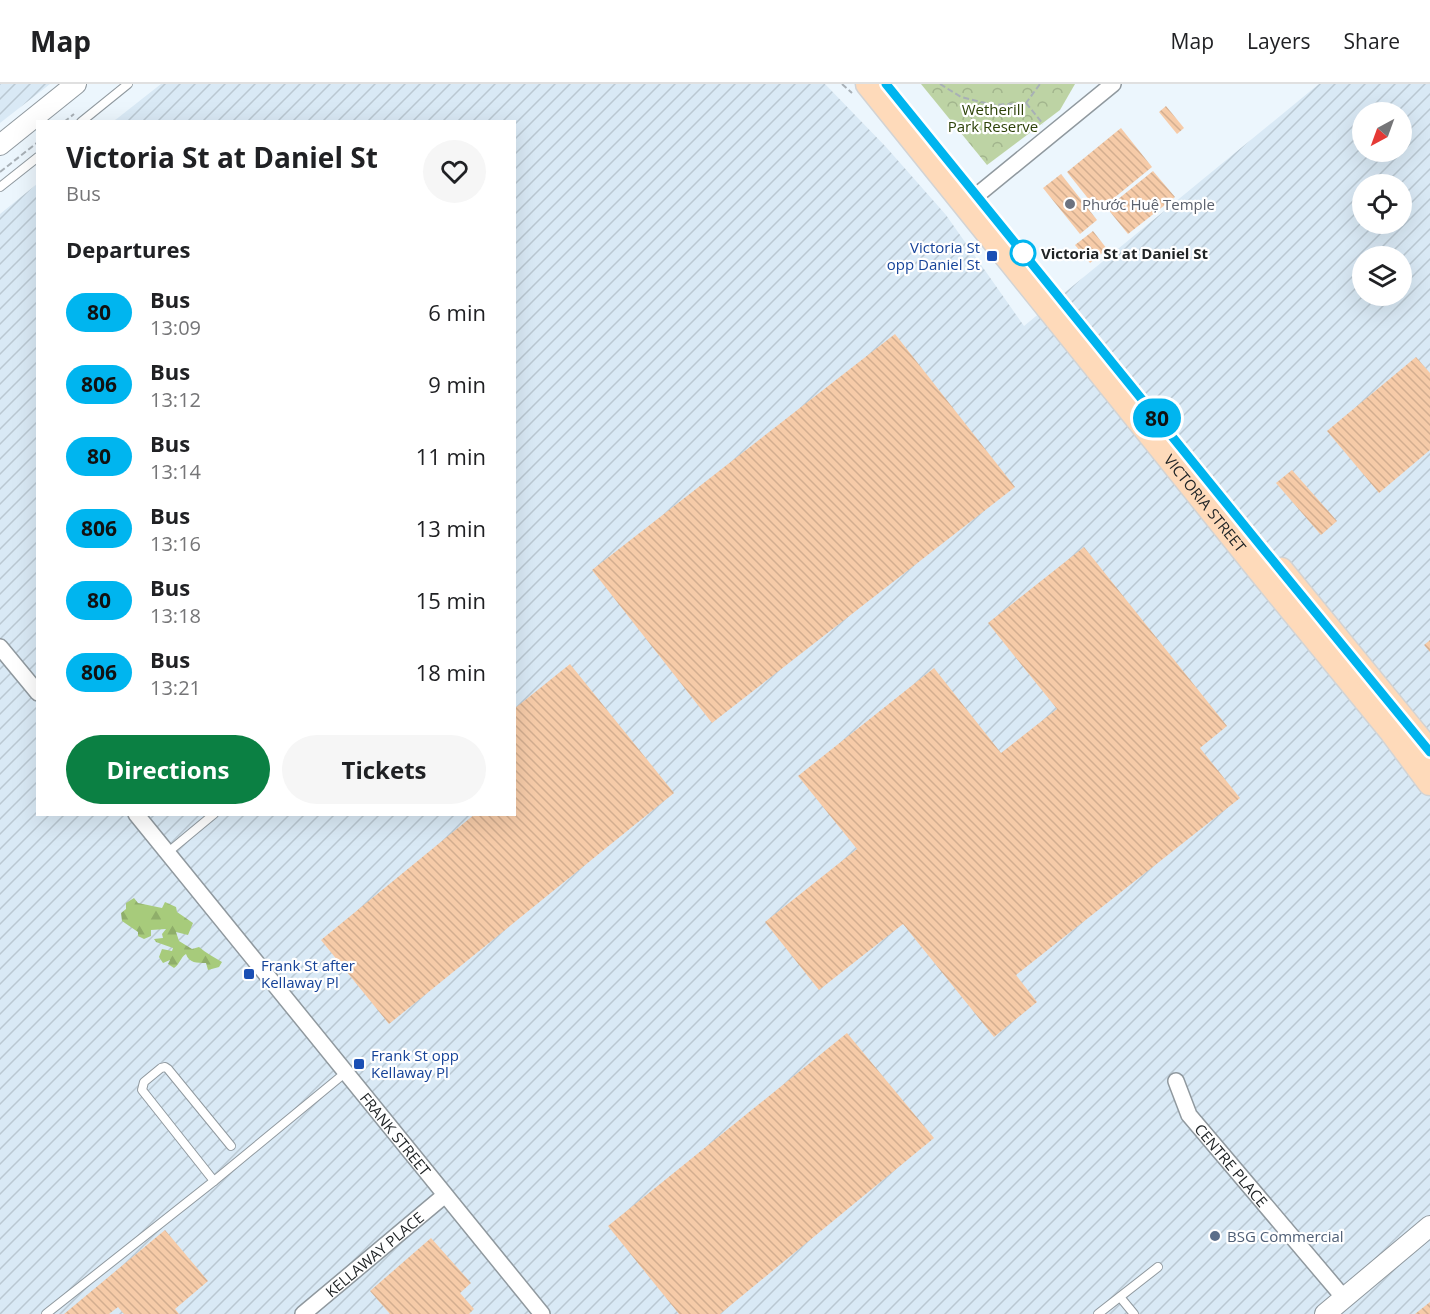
<!DOCTYPE html>
<html lang="en">
<head>
<meta charset="utf-8">
<style>
	:root { --surface:#fff; --page:#f6f6f6; --text:#202124; --muted:#757577; --line:#e0e0e0; --accent:#0b8043 }
	body { margin:0; font-family:"Open Sans",sans-serif; background:var(--page); color:var(--text); height:100vh; display:flex; flex-direction:column; font-size:22px; white-space:nowrap }
	* { box-sizing:border-box; margin:0 }
	p { font-size:20px; color:var(--muted) }
	.icon { flex:none; width:33px; height:33px; fill:none; stroke:currentColor; stroke-width:2; stroke-linecap:round; stroke-linejoin:round }
	.map { position:relative; flex:1; overflow:hidden }
	.panel { position:absolute; left:36px; top:36px; width:480px; height:696px; display:flex; flex-direction:column; background:var(--surface); border-radius:0px; box-shadow:0 6px 24px #0002 }
	.panel>* { flex:none }
	.badge { padding:0 12px; border-radius:20px; font-size:21px; line-height:39px }
	.needle { width:39px; rotate:221deg }
	.tools { position:absolute; left:1352px; top:18px; display:grid; gap:12px }
	.tools a { display:grid; place-items:center; width:60px; height:60px; border-radius:50%; background:var(--surface); box-shadow:0 6px 24px #0002; font-size:30px }
	.map>.badge { position:absolute; translate:-50% -50%; box-shadow:0 0 0 3px #fff }
	h2 { padding:0 30px; font-size:22px; line-height:54px }
	.round { display:grid; place-items:center; flex:none; width:63px; height:63px; border-radius:32px; background:var(--page) }
	.headline { display:flex; align-items:center; justify-content:space-between; height:102px; padding:0 30px }
	h1 { font-size:28px; font-weight:700; line-height:45px }
	.action { display:flex; gap:12px; margin-top:auto; padding:12px 30px }
	.action a { flex:1; height:69px; border-radius:36px; background:var(--accent); color:#fff; font-size:24px; font-weight:700; line-height:69px; text-align:center }
	.action a+a { background:var(--page); color:var(--text) }
	ul { padding:0; list-style:none }
	li { display:flex; align-items:center; gap:18px; height:72px; padding:0 30px }
	li div { flex:1 }
	li b { display:block; font-size:22px }
	li em { font-style:normal }
	li .badge { min-width:66px; font-weight:700; text-align:center }
	header { display:flex; align-items:center; gap:36px; box-sizing:border-box; height:84px; padding:0 30px; background:var(--surface); border-bottom:2px solid var(--line) }
	header strong { font-size:28px }
	nav { display:flex; gap:33px; margin-inline-start:auto; font-size:21px }
	.map>svg:first-child { display:block }
	.industrial { fill:url(#industrial-furrows); fill-rule:evenodd }
	.forest { fill:url(#forest-firs) }
	.park { fill:url(#park-crowns) }
	.building { fill:url(#building-back-hatch) }
	.lines { fill:none; stroke-linecap:round; stroke-linejoin:round }
	.service-casing { stroke:#90999f; stroke-width:10 }
	.minor-casing { stroke:#90999f; stroke-width:18 }
	.tertiary-casing { stroke:#90999f; stroke-width:22 }
	.primary-casing { stroke:#d2d3d4; stroke-width:27 }
	.path { stroke:#a8b0b6; stroke-width:2; stroke-dasharray:6 3; stroke-linecap:butt }
	.service { stroke:#fff; stroke-width:8 }
	.minor { stroke:#fff; stroke-width:15 }
	.tertiary { stroke:#fff; stroke-width:20 }
	.primary { stroke:#fedaba; stroke-width:24 }
	.line-casing { stroke:#fff; stroke-width:14 }
	.line { stroke:#00b5ef; stroke-width:9 }
	.worship-dot { fill:#6b7280; stroke:#fff; stroke-width:2 }
	.stop-dot { fill:#fff; stroke:#00b5ef; stroke-width:3 }
	.transit-dot { fill:#1a4fb4; stroke:#fff; stroke-width:2 }
	.service-dot { fill:#5c6f8a; stroke:#fff; stroke-width:2 }
	.labels { text-anchor:middle; dominant-baseline:central; stroke-width:4.5; stroke-linejoin:round; paint-order:stroke }
	.park-label { font-size:15px; fill:#2e4309; stroke:#fff }
	.worship-label { font-size:15px; fill:#5b616d; stroke:#fff; text-anchor:start }
	.transit-label { font-size:15px; fill:#164399; stroke:#fff; text-anchor:start }
	.stop-label { font-size:15px; font-weight:bold; fill:#202426; stroke:#fff; text-anchor:start }
	.street-label { font-size:15px; fill:#202426; stroke:#fff }
	.service-label { font-size:15px; fill:#4e5e75; stroke:#fff; text-anchor:start }
</style>
</head>
<body>
<header>
<strong>Map</strong>
<nav><a>Map</a><a>Layers</a><a>Share</a></nav>
</header>
<div class="map">
<svg width="1430" height="1230" viewBox="0 0 1430 1230">
	<defs>
		<pattern id="industrial-furrows" width="10" height="10" patternUnits="userSpaceOnUse" patternTransform="scale(1.5)"><rect width="10" height="10" fill="#d9e9f5"/><path d="M-1 1l2-2M0 10L10 0M9 11l2-2" fill="none" stroke="#bac8d2"/></pattern>
		<pattern id="forest-firs" width="22" height="20" patternUnits="userSpaceOnUse" patternTransform="scale(1.5)"><rect width="22" height="20" fill="#a7cb7b"/><path d="M5 1l3.5 6h-7zM16 11l3.5 6h-7z" fill="#8fae6a"/></pattern>
		<pattern id="park-crowns" width="20" height="18" patternUnits="userSpaceOnUse" patternTransform="scale(1.5)"><rect width="20" height="18" fill="#bdd3a4"/><path d="M2 6a3 3 0 1 1 6 0M12 15a3 3 0 1 1 6 0" fill="none" stroke="#a2b58d"/></pattern>
		<pattern id="building-back-hatch" width="6" height="6" patternUnits="userSpaceOnUse" patternTransform="scale(1.5)"><rect width="6" height="6" fill="#f6cba8"/><path d="M-1 5l2 2M0 0l6 6M5-1l2 2" fill="none" stroke="#d3ae90"/></pattern>
	</defs>
	<rect width="100%" height="100%" fill="#ecf6fd"/>
	<!-- industrial -->
	<g class="industrial">
		<path d="M 0,0 L 50,0 L 0,39 Z"/>
		<path d="M 161,0 L 825,0 L 886,63 L 946,131 L 1024,242 L 1319,0 L 1430,0 L 1430,1230 L 0,1230 L 0,130 L 37,100 L 38,730 L 514,730 L 514,38 L 114,37 ZM 1362,28 L 1401,28 L 1401,68 L 1362,68 ZM 1362,100 L 1401,100 L 1401,140 L 1362,140 ZM 1362,172 L 1401,172 L 1401,212 L 1362,212 Z"/>
	</g>
	<!-- forest -->
	<path class="forest" d="M 134,814 L 138,819 L 162,824 L 165,818 L 176,823 L 177,828 L 193,839 L 188,851 L 176,848 L 179,857 L 192,865 L 199,863 C 206,869 214,873 222,878 L 219,883 L 208,886 L 206,879 C 197,879 189,879 186,870 C 180,874 180,880 174,884 L 168,880 L 170,876 L 163,879 L 159,873 L 162,865 L 172,867 L 173,864 L 156,858 L 154,855 L 163,854 L 162,850 L 166,845 L 151,846 L 151,852 L 144,855 L 138,852 L 138,848 L 122,837 L 121,829 L 126,825 L 126,819 Z"/>
	<!-- park -->
	<path class="park" d="M 921,0 L 1075,0 L 1060,26 L 987,81 Z"/>
	<!-- building -->
	<g class="building">
		<path d="M 1166,22 L 1184,44 L 1177,50 L 1159,28 Z"/>
		<path d="M 1121,44 L 1152,83 L 1098,127 L 1067,88 Z"/>
		<path d="M 1153,87 L 1175,113 L 1128,150 L 1107,124 Z"/>
		<path d="M 1061,90 L 1097,136 L 1080,150 L 1043,104 Z"/>
		<path d="M 1093,147 L 1107,165 L 1090,179 L 1075,161 Z"/>
		<path d="M 895,250 L 1015,403 L 712,639 L 592,486 Z"/>
		<path d="M 1416,273 L 1430,289 L 1430,366 L 1379,409 L 1327,347 Z"/>
		<path d="M 1292,386 L 1337,437 L 1321,451 L 1276,399 Z"/>
		<path d="M 1084,463 L 1227,642 L 1200,664 L 1240,714 L 1016,891 L 1037,918 L 994,953 L 903,840 L 819,906 L 765,838 L 857,765 L 798,692 L 934,584 L 1001,669 L 1057,625 L 988,539 Z"/>
		<path d="M 1430,556 L 1430,568 L 1424,561 Z"/>
		<path d="M 570,580 L 674,709 L 389,940 L 321,856 L 475,730 L 514,730 L 514,625 Z"/>
		<path d="M 847,949 L 934,1054 L 720,1230 L 679,1230 L 608,1142 Z"/>
		<path d="M 165,1146 L 208,1197 L 175,1225 L 179,1230 L 124,1230 L 118,1223 L 109,1230 L 64,1230 Z"/>
		<path d="M 431,1154 L 471,1199 L 460,1209 L 474,1225 L 469,1230 L 390,1230 L 370,1207 Z"/>
		<path d="M 1430,1218 L 1430,1230 L 1415,1230 Z"/>
	</g>
	<g class="lines">
		<!-- service casing -->
		<g class="service-casing">
			<g id="service">
				<path d="M 81,38 L 128,0"/>
				<path d="M 0,103 L 38,73"/>
				<path d="M 167,769 L 214,730"/>
				<path d="M 214,1097 L 142,1006 L 144,998 L 161,984 L 165,983 L 168,985 L 231,1062"/>
				<path d="M 1120,1213 L 1134,1230"/>
				<path d="M 46,1230 L 214,1097 L 345,989"/>
				<path d="M 1098,1230 L 1158,1183"/>
			</g>
		</g>
		<!-- minor casing -->
		<g class="minor-casing">
			<g id="minor">
				<path d="M 976,112 L 1113,0"/>
				<path d="M 0,563 L 38,609"/>
				<path id="s1" d="M 136,730 L 542,1230"/>
				<path id="s2" d="M 1176,997 L 1189,1031 L 1344,1214"/>
				<path id="s3" d="M 303,1230 L 445,1111"/>
			</g>
		</g>
		<!-- tertiary casing -->
		<g class="tertiary-casing">
			<g id="tertiary">
				<path d="M 0,61 L 76,0"/>
				<path d="M 1325,1230 L 1430,1142"/>
			</g>
		</g>
		<!-- primary casing -->
		<g class="primary-casing">
			<g id="primary">
				<path id="s4" d="M 868,0 L 1261,488 L 1392,648 L 1430,699"/>
				<path d="M 1281,486 L 1430,668"/>
			</g>
		</g>
		<!-- path -->
		<g class="path">
			<path d="M 842,0 L 852,9"/>
			<path d="M 940,0 L 961,13 L 993,21 L 1026,19 L 1040,0"/>
			<path d="M 1026,19 L 1043,40"/>
			<path d="M 64,38 L 74,30"/>
			<path d="M 0,88 L 38,58"/>
		</g>
		<!-- service -->
		<use href="#service" class="service"/>
		<!-- minor -->
		<use href="#minor" class="minor"/>
		<!-- tertiary -->
		<use href="#tertiary" class="tertiary"/>
		<!-- primary -->
		<use href="#primary" class="primary"/>
	</g>
	<g class="lines">
		<!-- line casing -->
		<g class="line-casing">
			<path id="line" d="M 886,0 L 1265,467 L 1430,668"/>
		</g>
		<!-- line -->
		<use href="#line" class="line"/>
	</g>
	<!-- markers -->
	<circle class="worship-dot" cx="1070" cy="120" r="6"/>
	<circle class="stop-dot" cx="1023" cy="169" r="12"/>
	<g class="transit-dot">
		<rect x="986" y="166" width="12" height="12" rx="3"/>
		<rect x="243" y="884" width="12" height="12" rx="3"/>
		<rect x="353" y="974" width="12" height="12" rx="3"/>
	</g>
	<circle class="service-dot" cx="1215" cy="1152" r="6"/>
	<g class="labels">
		<!-- park labels -->
		<g class="park-label">
			<text x="993" y="25">Wetherill<tspan x="993" dy="17">Park Reserve</tspan></text>
		</g>
		<!-- worship labels -->
		<g class="worship-label">
			<text x="1082" y="120">Phước Huệ Temple</text>
		</g>
		<!-- transit labels -->
		<g class="transit-label">
			<text x="980" y="163" text-anchor="end">Victoria St<tspan x="980" dy="17">opp Daniel St</tspan></text>
			<text x="261" y="881">Frank St after<tspan x="261" dy="17">Kellaway Pl</tspan></text>
			<text x="371" y="971">Frank St opp<tspan x="371" dy="17">Kellaway Pl</tspan></text>
		</g>
		<!-- stop labels -->
		<g class="stop-label">
			<text x="1041" y="169">Victoria St at Daniel St</text>
		</g>
		<!-- street labels -->
		<g class="street-label">
			<text stroke="none"><textPath href="#s4" startOffset="538">VICTORIA STREET</textPath></text>
			<text stroke="none"><textPath href="#s1" startOffset="412">FRANK STREET</textPath></text>
			<text stroke="none"><textPath href="#s2" startOffset="102">CENTRE PLACE</textPath></text>
			<text stroke="none"><textPath href="#s3" startOffset="93">KELLAWAY PLACE</textPath></text>
		</g>
		<!-- service labels -->
		<g class="service-label">
			<text x="1227" y="1152">BSG Commercial</text>
		</g>
	</g>
</svg>
<div class="tools">
<a><svg class="needle" viewBox="-14 -14 28 28"><path d="M0-13l5 13h-10z" fill="#e53935"/><path d="M0 13l5-13h-10z" fill="#757577"/></svg></a>
<a><svg class="icon" aria-label="locate" viewBox="0 0 24 24"><circle cx="12" cy="12" r="6"/><path d="M12 2v4M12 18v4M2 12h4M18 12h4"/></svg></a>
<a><svg class="icon" aria-label="layers" viewBox="0 0 24 24"><path d="M12 4l9 5-9 5-9-5zM3 14l9 5 9-5"/></svg></a>
</div>
<b class="badge" style="left:1157px;top:334px;background:#00b5ef;color:#111">80</b>
<section class="panel">
<div class="headline"><div><h1>Victoria St at Daniel St</h1><p>Bus</p></div><a class="round"><svg class="icon" aria-label="heart" viewBox="0 0 24 24"><path d="M12 20l-8-8c-3-5 5-10 8-4 3-6 11-1 8 4z"/></svg></a></div>
<h2>Departures</h2>
<ul>
<li><span class="badge" style="background:#00b5ef;color:#111">80</span><div><b>Bus</b><p>13:09</p></div><em>6 min</em></li>
<li><span class="badge" style="background:#00b5ef;color:#111">806</span><div><b>Bus</b><p>13:12</p></div><em>9 min</em></li>
<li><span class="badge" style="background:#00b5ef;color:#111">80</span><div><b>Bus</b><p>13:14</p></div><em>11 min</em></li>
<li><span class="badge" style="background:#00b5ef;color:#111">806</span><div><b>Bus</b><p>13:16</p></div><em>13 min</em></li>
<li><span class="badge" style="background:#00b5ef;color:#111">80</span><div><b>Bus</b><p>13:18</p></div><em>15 min</em></li>
<li><span class="badge" style="background:#00b5ef;color:#111">806</span><div><b>Bus</b><p>13:21</p></div><em>18 min</em></li>
</ul>
<div class="action"><a>Directions</a><a>Tickets</a></div>
</section>
</div>
</body>
</html>
